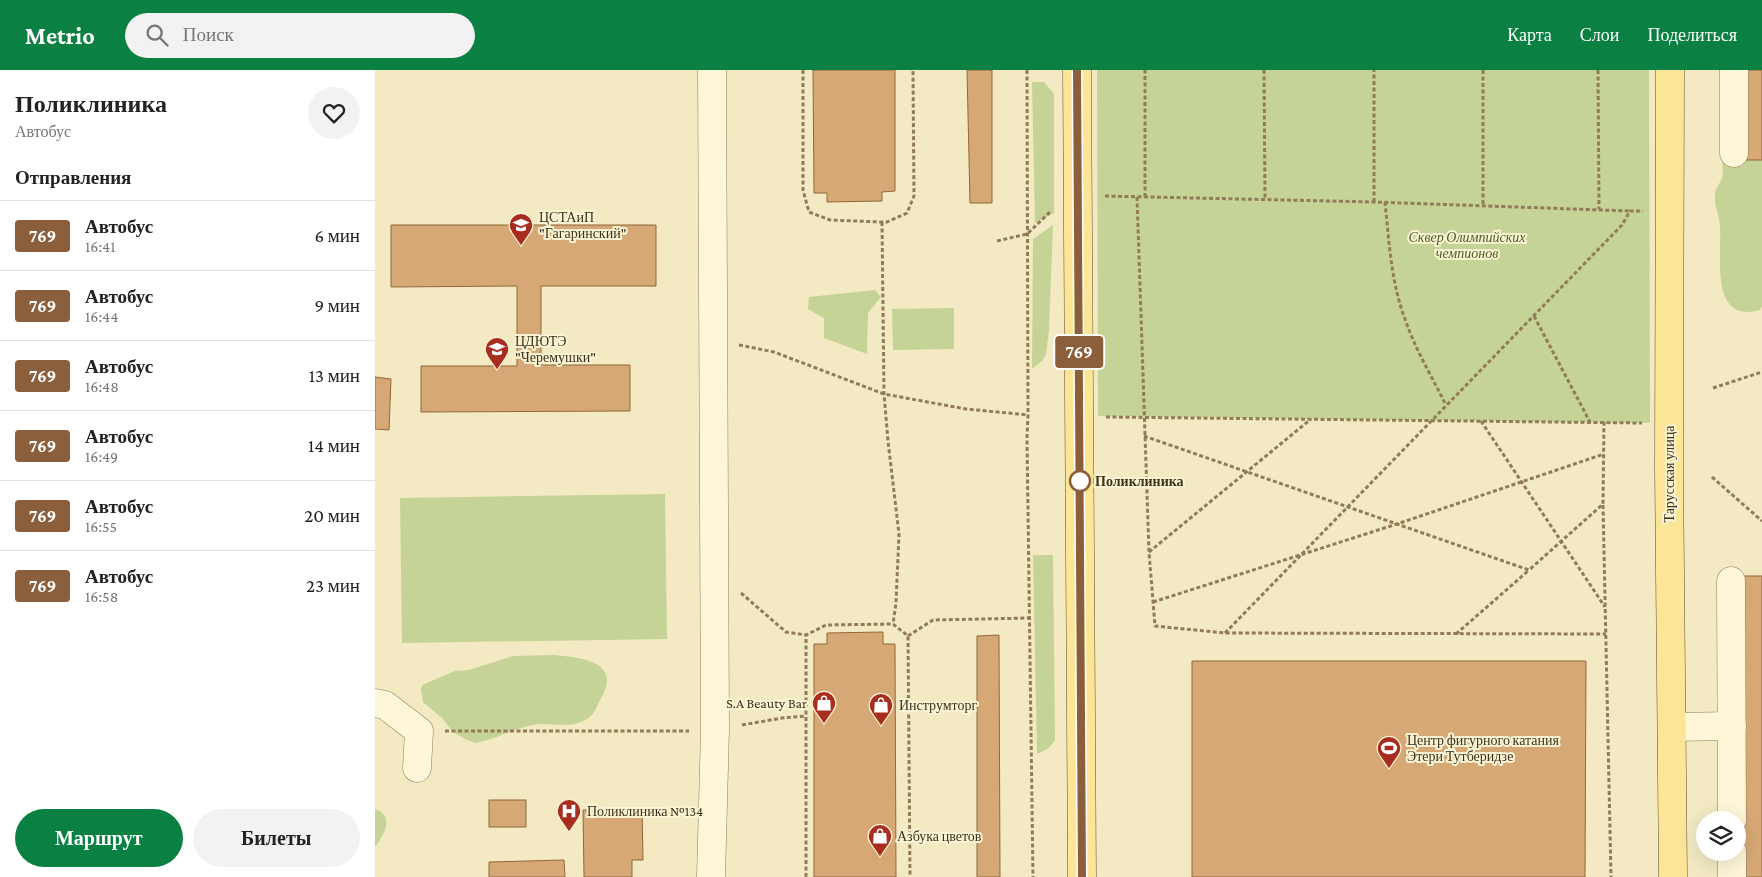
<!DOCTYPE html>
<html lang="ru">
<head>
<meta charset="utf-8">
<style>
	:root { --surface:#fff; --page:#f2f2f2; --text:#222; --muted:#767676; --line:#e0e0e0; --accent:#0b8043 }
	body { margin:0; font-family:"Crimson Pro",serif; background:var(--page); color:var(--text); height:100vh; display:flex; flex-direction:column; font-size:19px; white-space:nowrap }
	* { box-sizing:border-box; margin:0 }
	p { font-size:16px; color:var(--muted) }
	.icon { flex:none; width:28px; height:28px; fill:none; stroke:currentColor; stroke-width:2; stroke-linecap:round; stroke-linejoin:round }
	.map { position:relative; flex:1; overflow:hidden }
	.sheet { display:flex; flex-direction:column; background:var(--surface); width:375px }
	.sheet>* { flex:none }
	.badge { padding:0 10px; border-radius:4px; font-size:18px; line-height:32px }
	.buttons { position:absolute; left:1321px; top:741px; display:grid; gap:10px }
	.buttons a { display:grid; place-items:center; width:50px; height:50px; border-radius:50%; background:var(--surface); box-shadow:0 5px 20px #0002; font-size:25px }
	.map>.badge { position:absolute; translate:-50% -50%; box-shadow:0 0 0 2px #fff }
	h2 { padding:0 15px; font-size:19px; line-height:45px }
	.round { display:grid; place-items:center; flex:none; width:52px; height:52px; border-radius:26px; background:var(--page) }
	.headline { display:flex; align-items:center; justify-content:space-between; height:85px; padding:0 15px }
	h1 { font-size:24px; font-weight:800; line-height:38px }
	.action { display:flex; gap:10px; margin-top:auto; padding:10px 15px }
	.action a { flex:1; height:58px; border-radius:30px; background:var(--accent); color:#fff; font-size:20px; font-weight:800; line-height:58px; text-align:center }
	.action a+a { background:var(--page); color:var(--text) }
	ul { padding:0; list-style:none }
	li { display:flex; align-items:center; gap:15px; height:70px; padding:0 15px; border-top:1px solid var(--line) }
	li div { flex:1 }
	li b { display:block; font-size:19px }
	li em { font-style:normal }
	li .badge { min-width:55px; font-weight:700; text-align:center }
	header { display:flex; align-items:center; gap:30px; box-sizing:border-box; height:70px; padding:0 25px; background:var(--accent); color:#fff }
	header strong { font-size:24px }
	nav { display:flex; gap:28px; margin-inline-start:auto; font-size:18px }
	.search { width:350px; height:45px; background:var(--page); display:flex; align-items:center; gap:12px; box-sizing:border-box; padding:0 18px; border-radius:28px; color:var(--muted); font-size:19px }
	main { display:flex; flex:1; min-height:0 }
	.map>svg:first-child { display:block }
	.green { fill:#c6d396 }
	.building { fill:#d6a875; stroke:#93673a }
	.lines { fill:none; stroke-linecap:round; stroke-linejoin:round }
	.minor-casing { stroke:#917c57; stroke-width:29 }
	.major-casing { stroke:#5e492c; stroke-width:29 }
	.path { stroke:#917c57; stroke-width:3; stroke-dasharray:4 2.5; stroke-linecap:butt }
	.minor { stroke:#fdf6d8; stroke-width:28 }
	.major { stroke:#fbe698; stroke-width:28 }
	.line-casing { stroke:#fff; stroke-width:11 }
	.line { stroke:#8b5e3c; stroke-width:8 }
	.stop-dot { fill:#fff; stroke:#8b5e3c; stroke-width:2.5 }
	.labels { text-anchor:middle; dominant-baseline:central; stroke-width:4; stroke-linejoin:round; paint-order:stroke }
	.poi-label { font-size:14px; fill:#3f311d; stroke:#faf3d4; text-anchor:start }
	.park-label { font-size:14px; font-style:italic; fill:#485e21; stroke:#faf3d4 }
	.street-label { font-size:14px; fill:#3f311d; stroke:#faf3d4 }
	.stop-label { font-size:14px; font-weight:bold; fill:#3f311d; stroke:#faf3d4; text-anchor:start }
</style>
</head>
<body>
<header>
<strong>Metrio</strong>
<div class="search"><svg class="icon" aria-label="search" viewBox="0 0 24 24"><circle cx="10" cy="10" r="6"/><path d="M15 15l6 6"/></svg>Поиск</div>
<nav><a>Карта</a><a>Слои</a><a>Поделиться</a></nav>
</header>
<main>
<section class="sheet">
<div class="headline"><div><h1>Поликлиника</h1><p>Автобус</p></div><a class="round"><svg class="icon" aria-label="heart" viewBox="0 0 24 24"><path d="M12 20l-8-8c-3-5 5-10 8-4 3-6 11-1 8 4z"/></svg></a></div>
<h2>Отправления</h2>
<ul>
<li><span class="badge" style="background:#8b5e3c;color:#fff">769</span><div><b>Автобус</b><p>16:41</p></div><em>6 мин</em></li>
<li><span class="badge" style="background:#8b5e3c;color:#fff">769</span><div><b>Автобус</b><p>16:44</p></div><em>9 мин</em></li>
<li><span class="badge" style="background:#8b5e3c;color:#fff">769</span><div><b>Автобус</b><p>16:48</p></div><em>13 мин</em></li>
<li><span class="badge" style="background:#8b5e3c;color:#fff">769</span><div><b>Автобус</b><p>16:49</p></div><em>14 мин</em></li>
<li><span class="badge" style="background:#8b5e3c;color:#fff">769</span><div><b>Автобус</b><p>16:55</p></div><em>20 мин</em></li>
<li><span class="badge" style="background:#8b5e3c;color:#fff">769</span><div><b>Автобус</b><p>16:58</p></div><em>23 мин</em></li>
</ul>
<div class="action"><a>Маршрут</a><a>Билеты</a></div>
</section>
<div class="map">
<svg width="1387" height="807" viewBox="0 0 1387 807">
	<rect width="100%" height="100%" fill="#f3eac4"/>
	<!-- green -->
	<g class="green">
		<path d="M 722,0 L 1274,0 L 1275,353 L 723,346 Z"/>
		<path d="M 657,12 L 669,12 L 679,24 L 679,143 L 660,153 Z"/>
		<path d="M 1347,89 L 1387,90 L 1387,236 L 1385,240 C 1334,254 1347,186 1345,157 C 1345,146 1339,137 1340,126 C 1340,119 1344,115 1347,108 C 1349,103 1347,95 1347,89 Z"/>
		<path d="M 678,155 L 674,260 L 671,284 L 667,291 L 657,299 L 658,169 Z"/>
		<path d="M 500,220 L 506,227 L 493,243 L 492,284 L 449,268 L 449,248 L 433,239 L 434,227 Z"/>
		<path d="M 579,238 L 579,279 L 518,280 L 517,239 Z"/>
		<path d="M 290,424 L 292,569 L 27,573 L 25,428 Z"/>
		<path d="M 658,485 L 678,485 L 680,670 L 674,678 L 662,684 Z"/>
		<path d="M 178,585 C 204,587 248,591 226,628 C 222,636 220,644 212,649 C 198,658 182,654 167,654 C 144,655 123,669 101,673 L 92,670 L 78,662 L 67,648 L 48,632 L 46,620 L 47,615 L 80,601 L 94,600 L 138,586 Z"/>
		<path d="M 0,739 C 21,746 8,766 0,777 Z"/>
	</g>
	<!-- building -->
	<g class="building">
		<path d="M 438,0 L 520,0 L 520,121 L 507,122 L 507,131 L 452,132 L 452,123 L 439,123 Z"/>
		<path d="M 592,0 L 617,0 L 617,133 L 595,133 Z"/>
		<path d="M 1370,0 L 1387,0 L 1387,90 L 1369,90 Z"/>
		<path d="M 16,155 L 281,155 L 281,216 L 166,216 L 166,295 L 255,295 L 255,341 L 46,342 L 46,296 L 142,296 L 142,216 L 16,217 Z"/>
		<path d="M 0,307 L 16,309 L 14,360 L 0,359 Z"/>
		<rect x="1368" y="506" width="19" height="301"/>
		<path d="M 508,562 L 508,574 L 520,574 L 521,807 L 439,807 L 439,574 L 452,574 L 452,563 Z"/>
		<path d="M 624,565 L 625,807 L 602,807 L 602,566 Z"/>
		<path d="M 817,591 L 1211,591 L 1210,807 L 817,807 Z"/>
		<rect x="114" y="730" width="37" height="27"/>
		<path d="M 267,739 L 268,790 L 257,790 L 257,807 L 209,807 L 208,740 Z"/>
		<path d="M 189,790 L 190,807 L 114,807 L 114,792 Z"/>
	</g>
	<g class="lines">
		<!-- minor casing -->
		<g class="minor-casing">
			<g id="minor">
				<path d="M 1359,83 L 1359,0"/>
				<path d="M 1356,511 L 1357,750"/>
				<path d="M 0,633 L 10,635 L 44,661 L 42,698"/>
				<path d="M 1297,657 L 1357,656"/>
				<path d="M 336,807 L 340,660 L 337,0"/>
				<path d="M 1357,807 L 1357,782"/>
			</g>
		</g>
		<!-- major casing -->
		<g class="major-casing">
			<g id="major">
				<path d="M 702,0 L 707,807"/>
				<path d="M 1295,0 L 1294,401 L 1298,807"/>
			</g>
		</g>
		<!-- path -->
		<g class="path">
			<path d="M 428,0 L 428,120 L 434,142 L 455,150 L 507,152 L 512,152 L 532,143 L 539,126 L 538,0"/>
			<path d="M 652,0 L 653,345 L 652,368 L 658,807"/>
			<path d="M 889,0 L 890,130"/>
			<path d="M 1108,0 L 1108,135"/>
			<path d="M 1223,0 L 1224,139"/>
			<path d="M 730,126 L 999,132 L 1255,141"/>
			<path d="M 762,127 L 774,482 L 780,556 L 850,563 L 1231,564"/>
			<path d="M 770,127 L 770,0"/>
			<path d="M 999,132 L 999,0"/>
			<path d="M 1010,132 C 1014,171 1016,212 1030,249 C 1040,279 1057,307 1071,335"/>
			<path d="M 507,152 L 509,324 L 513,371 L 524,464 L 521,533 L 518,554"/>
			<path d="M 622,171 L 652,164 L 676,141"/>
			<path d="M 1159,246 L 1215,352"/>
			<path d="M 364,275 L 399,282 L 509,324 L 591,339 L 653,345"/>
			<path d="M 1338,318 L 1387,302"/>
			<path d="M 731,347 L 1267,353"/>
			<path d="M 1106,351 L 1230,537"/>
			<path d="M 769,366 L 1154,500 L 1228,434 L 1229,352"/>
			<path d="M 1337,407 L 1387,451"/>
			<path d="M 1228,435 L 1236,807"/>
			<path d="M 774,482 L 936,349"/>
			<path d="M 366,523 L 411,562 L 431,565"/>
			<path d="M 778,532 L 1022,454 L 1229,384"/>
			<path d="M 850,563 L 1247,155 L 1255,141 L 1268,141"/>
			<path d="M 1081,564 L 1153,501"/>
			<path d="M 533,566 L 558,550 L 655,548"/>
			<path d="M 367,655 L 407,648 L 431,646"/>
			<path d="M 70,661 L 314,661"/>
			<path d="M 431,807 L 431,565 L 451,555 L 518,554 L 533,566 L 535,807"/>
		</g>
		<!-- minor -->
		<use href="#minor" class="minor"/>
		<!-- major -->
		<use href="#major" class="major"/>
	</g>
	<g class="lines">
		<!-- line casing -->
		<g class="line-casing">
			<path id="line" d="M 702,0 L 707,807"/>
		</g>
		<!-- line -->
		<use href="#line" class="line"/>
	</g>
	<!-- icons -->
	<defs>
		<g id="university-pin" transform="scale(1.25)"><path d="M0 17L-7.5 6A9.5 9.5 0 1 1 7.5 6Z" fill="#a82d1f" stroke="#faf3d4"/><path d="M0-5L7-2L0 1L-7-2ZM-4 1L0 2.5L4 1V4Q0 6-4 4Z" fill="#fff"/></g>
		<g id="shop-pin" transform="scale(1.25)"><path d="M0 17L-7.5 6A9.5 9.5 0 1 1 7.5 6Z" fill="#a82d1f" stroke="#faf3d4"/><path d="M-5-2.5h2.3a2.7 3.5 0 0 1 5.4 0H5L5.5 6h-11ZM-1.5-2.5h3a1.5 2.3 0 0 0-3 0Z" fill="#fff"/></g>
		<g id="stadium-pin" transform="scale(1.25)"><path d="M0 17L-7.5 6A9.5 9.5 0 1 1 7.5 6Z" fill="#a82d1f" stroke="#faf3d4"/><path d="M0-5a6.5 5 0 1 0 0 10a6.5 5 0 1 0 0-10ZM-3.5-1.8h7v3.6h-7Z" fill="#fff"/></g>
		<g id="hospital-pin" transform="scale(1.25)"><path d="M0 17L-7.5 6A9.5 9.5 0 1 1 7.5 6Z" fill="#a82d1f" stroke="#faf3d4"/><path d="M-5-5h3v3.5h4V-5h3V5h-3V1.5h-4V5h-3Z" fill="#fff"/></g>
	</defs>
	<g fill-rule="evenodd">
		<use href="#university-pin" x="146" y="155"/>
		<use href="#university-pin" x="122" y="279"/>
		<use href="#shop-pin" x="449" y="633"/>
		<use href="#shop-pin" x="506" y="635"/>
		<use href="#stadium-pin" x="1014" y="678"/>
		<use href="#hospital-pin" x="194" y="741"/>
		<use href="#shop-pin" x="505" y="766"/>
	</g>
	<!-- markers -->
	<circle class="stop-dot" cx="705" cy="411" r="10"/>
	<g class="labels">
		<!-- poi labels -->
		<g class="poi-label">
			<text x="164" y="147">ЦСТАиП<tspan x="164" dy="16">"Гагаринский"</tspan></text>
			<text x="140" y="271">ЦДЮТЭ<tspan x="140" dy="16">"Черемушки"</tspan></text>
			<text x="432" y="633" text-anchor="end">S.A Beauty Bar</text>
			<text x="524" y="635">Инструмторг</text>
			<text x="1032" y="670">Центр фигурного катания<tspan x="1032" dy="16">Этери Тутберидзе</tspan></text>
			<text x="212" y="741">Поликлиника №134</text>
			<text x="522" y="766">Азбука цветов</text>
		</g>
		<!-- park labels -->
		<g class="park-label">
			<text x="1092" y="167">Сквер Олимпийских<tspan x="1092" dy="16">чемпионов</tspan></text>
		</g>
		<!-- street labels -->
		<g class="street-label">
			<text transform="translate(1294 404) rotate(-90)">Тарусская улица</text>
		</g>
		<!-- stop labels -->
		<g class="stop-label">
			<text x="720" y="411">Поликлиника</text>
		</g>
	</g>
</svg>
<div class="buttons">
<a><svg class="icon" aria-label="layers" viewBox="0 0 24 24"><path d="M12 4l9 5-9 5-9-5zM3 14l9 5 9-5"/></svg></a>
</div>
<b class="badge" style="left:704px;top:282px;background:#8b5e3c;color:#fff">769</b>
</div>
</main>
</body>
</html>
